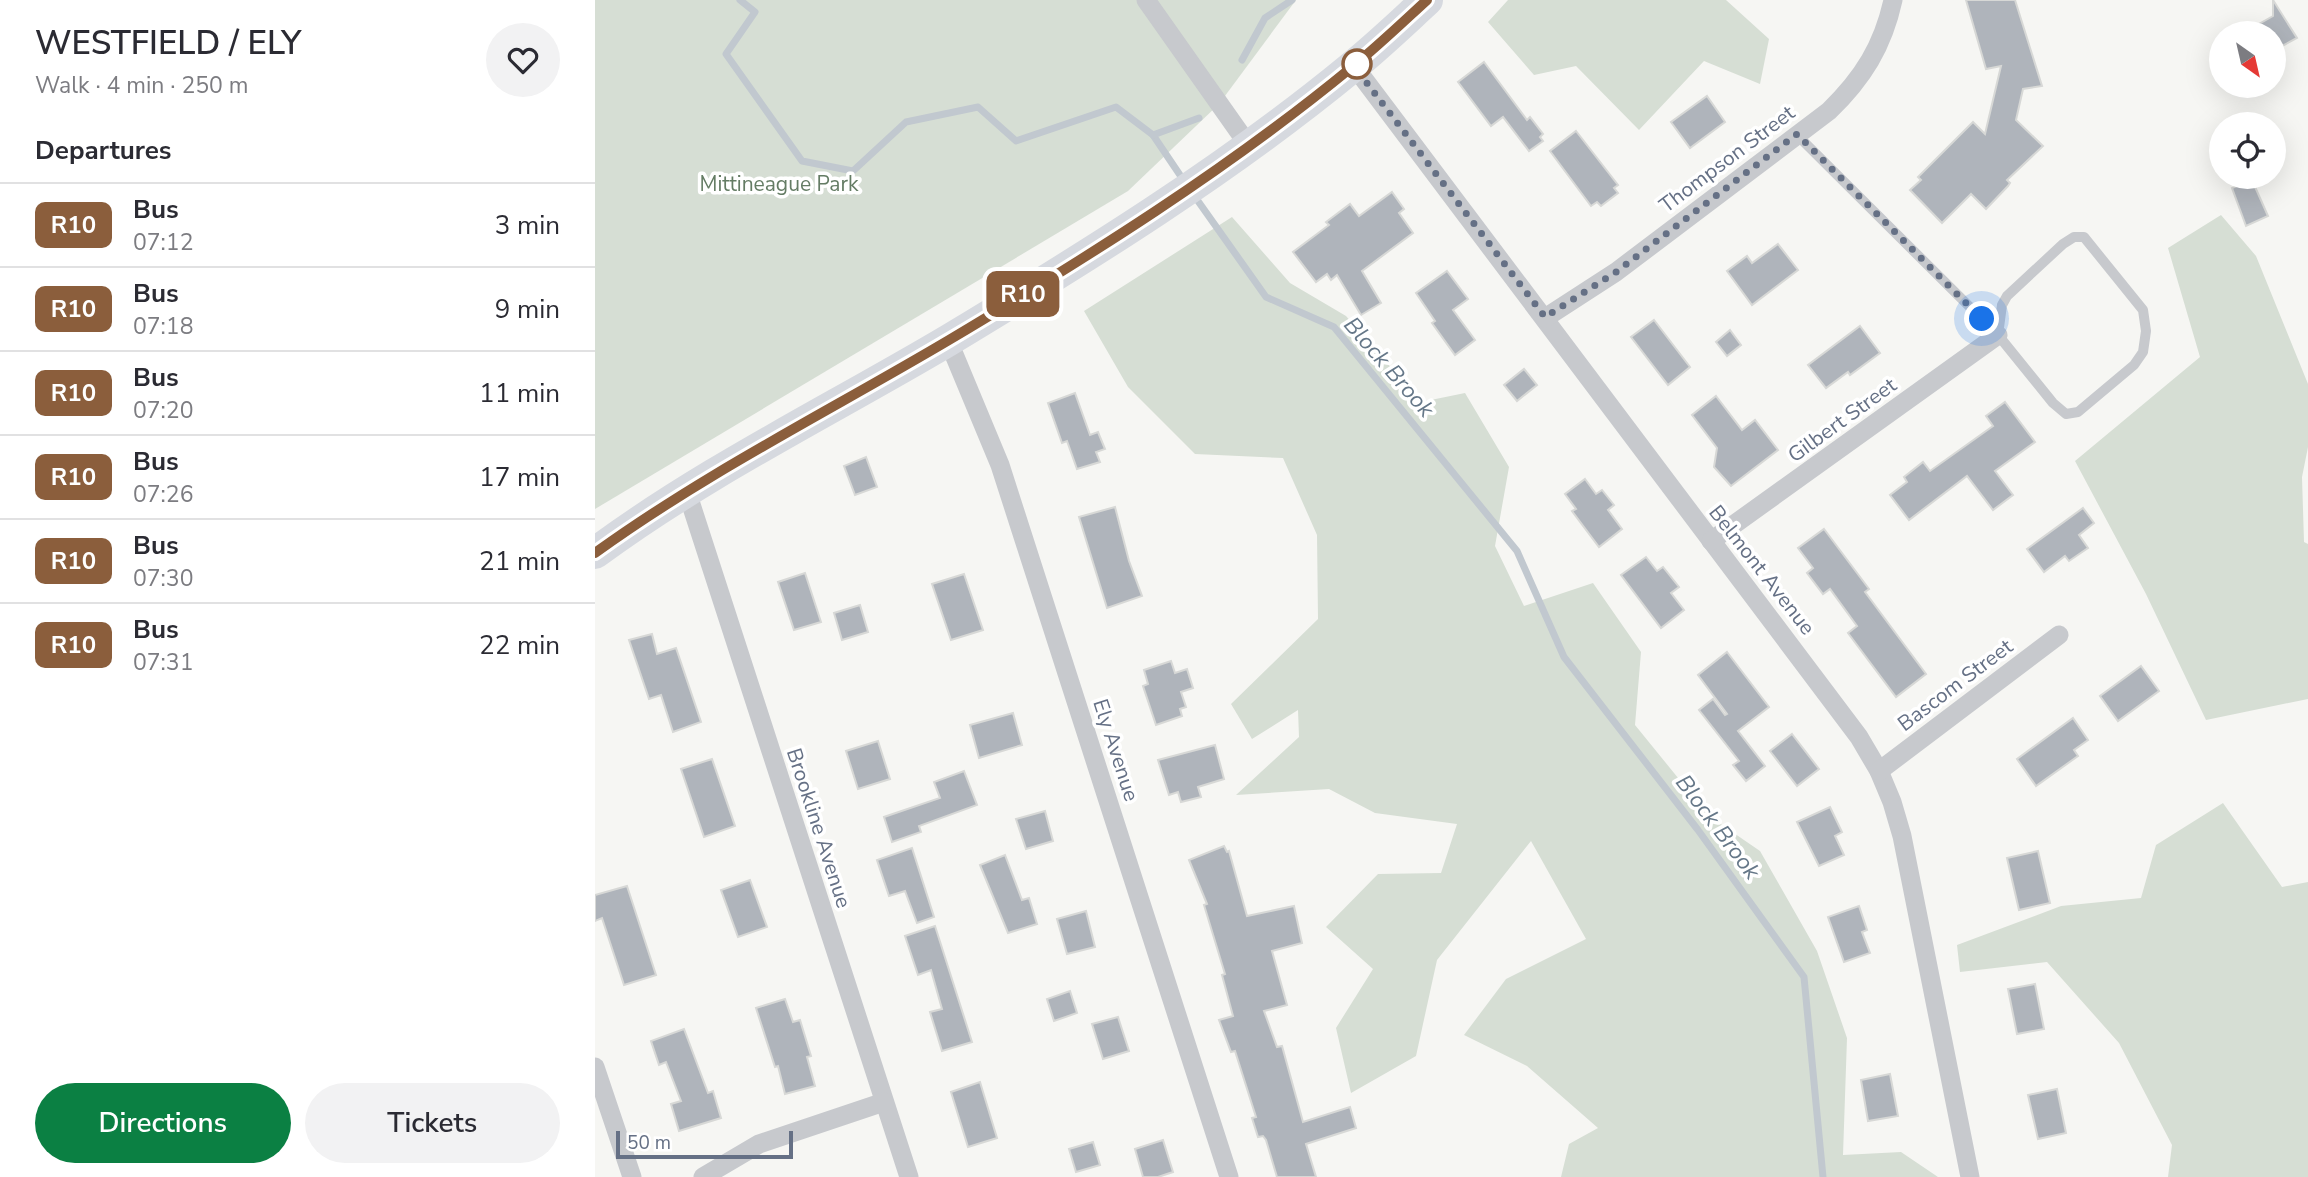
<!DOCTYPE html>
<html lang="en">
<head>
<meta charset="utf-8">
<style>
	:root { --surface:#fff; --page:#f2f2f3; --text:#2b2b33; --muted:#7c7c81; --line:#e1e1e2; --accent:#0b8043 }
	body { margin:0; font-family:"Nunito Sans",sans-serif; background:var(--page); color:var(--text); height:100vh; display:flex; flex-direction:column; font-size:26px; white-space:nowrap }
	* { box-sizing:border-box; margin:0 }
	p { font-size:23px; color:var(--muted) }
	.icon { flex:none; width:38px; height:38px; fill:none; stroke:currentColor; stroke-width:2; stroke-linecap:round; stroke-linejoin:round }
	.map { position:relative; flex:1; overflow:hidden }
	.details { display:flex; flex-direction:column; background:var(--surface); width:595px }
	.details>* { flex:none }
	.badge { padding:0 14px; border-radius:10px; font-size:24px; line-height:46px }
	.needle { width:46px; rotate:146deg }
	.buttons { position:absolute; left:1614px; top:21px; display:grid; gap:14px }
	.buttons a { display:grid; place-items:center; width:77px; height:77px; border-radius:50%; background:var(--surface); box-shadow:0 7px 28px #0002; font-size:35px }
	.scale { position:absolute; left:21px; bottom:18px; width:177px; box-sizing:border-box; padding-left:7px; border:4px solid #657085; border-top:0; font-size:19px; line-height:24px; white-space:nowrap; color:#657085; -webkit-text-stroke:5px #fff; paint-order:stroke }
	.you { position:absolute; width:35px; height:35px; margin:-18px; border:5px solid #fff; border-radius:50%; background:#1a73e8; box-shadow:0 0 0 10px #1a73e833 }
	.map>.badge { position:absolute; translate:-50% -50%; box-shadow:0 0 0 4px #fff }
	h2 { padding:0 35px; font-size:26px; line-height:63px }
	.round { display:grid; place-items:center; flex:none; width:74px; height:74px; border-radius:37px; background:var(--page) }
	.head { display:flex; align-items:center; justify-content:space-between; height:119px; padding:0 35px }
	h1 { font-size:33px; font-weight:600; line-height:52px }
	.action { display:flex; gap:14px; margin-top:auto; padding:14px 35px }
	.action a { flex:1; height:80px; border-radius:42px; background:var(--accent); color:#fff; font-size:28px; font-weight:600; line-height:80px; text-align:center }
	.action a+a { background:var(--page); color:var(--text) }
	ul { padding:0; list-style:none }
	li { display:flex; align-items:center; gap:21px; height:84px; padding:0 35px; border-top:2px solid var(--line) }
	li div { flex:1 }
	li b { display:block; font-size:26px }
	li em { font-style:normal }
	li .badge { min-width:77px; font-weight:700; text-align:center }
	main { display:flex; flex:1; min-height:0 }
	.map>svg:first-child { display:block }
	.green { fill:#d6ded4 }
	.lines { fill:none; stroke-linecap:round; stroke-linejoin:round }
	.stream { stroke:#c1c8cf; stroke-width:7 }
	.building { fill:#afb4bb; stroke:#d7d8d6; stroke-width:2 }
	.lane { stroke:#c7c9cd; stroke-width:10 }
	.street { stroke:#c7c9cd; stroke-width:19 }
	.primary { stroke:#d6d9df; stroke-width:32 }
	.line-casing { stroke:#fff; stroke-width:16 }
	.line { stroke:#8b5e3c; stroke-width:10 }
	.walk { stroke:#657085; stroke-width:7; stroke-dasharray:0 12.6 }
	.stop-dot { fill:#fff; stroke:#8b5e3c; stroke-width:3.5 }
	.labels { text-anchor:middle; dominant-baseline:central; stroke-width:7; stroke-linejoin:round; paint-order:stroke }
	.street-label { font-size:21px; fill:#657085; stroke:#fff }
	.park-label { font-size:21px; fill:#647c64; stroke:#fff }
	.water-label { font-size:23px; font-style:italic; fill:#657788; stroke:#fff }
</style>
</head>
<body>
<main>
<section class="details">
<div class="head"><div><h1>WESTFIELD / ELY</h1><p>Walk · 4 min · 250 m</p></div><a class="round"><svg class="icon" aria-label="heart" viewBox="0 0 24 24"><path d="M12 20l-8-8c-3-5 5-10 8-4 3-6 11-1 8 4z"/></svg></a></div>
<h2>Departures</h2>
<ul>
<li><span class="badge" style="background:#8b5e3c;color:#fff">R10</span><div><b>Bus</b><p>07:12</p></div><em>3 min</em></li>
<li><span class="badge" style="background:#8b5e3c;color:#fff">R10</span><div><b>Bus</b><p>07:18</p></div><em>9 min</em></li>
<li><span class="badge" style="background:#8b5e3c;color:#fff">R10</span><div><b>Bus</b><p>07:20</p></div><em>11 min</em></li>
<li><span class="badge" style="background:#8b5e3c;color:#fff">R10</span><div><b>Bus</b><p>07:26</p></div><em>17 min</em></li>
<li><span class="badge" style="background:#8b5e3c;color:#fff">R10</span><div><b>Bus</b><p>07:30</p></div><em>21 min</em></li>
<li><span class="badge" style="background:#8b5e3c;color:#fff">R10</span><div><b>Bus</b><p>07:31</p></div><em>22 min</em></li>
</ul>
<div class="action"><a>Directions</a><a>Tickets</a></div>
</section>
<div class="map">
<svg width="1713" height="1177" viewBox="0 0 1713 1177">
	<rect width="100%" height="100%" fill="#f6f6f3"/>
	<!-- green -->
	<g class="green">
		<path d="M 0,0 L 701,0 L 624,104 L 533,191 L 0,509 Z"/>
		<path d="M 913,0 L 1131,0 L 1174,39 L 1165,84 L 1109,61 L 1044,130 L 981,66 L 939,75 L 893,22 Z"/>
		<path d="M 1626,215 L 1661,256 L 1713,384 L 1713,447 L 1707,477 L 1709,542 L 1713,544 L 1713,699 L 1611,720 L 1551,594 L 1480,461 L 1605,357 L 1573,248 Z"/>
		<path d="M 637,217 L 695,283 L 751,316 L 826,402 L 870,393 L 914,467 L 900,546 L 929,606 L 998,583 L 1046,652 L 1040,725 L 1114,816 L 1165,851 L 1222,951 L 1252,1038 L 1248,1155 L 1306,1152 L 1343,1177 L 966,1177 L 974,1144 L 1003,1128 L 932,1066 L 869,1035 L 911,979 L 991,939 L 936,841 L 842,960 L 821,1056 L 756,1093 L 741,1028 L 778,969 L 731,927 L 783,874 L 846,873 L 862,824 L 780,813 L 734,789 L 641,795 L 704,737 L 703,710 L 657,739 L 636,704 L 723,619 L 722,535 L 688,458 L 600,454 L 533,387 L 489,311 Z"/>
		<path d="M 1628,803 L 1687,887 L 1713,882 L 1713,1177 L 1573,1177 L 1577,1145 L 1524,1043 L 1452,962 L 1365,972 L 1362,945 L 1466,906 L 1546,898 L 1561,845 Z"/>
	</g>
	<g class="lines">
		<!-- stream -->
		<g class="stream">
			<path d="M 145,0 L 160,12 L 131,54 L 207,161 L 258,171 L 311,122 L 383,107 L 421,141 L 521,107 L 558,135 L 589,181"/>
			<path d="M 647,60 L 670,18 L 697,0"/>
			<path d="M 558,135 L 604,118"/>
			<path d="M 598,194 L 671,297 L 739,327 L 922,551 L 969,657 L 1103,830 L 1209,977 L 1228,1177"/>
		</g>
	</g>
	<!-- building -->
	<g class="building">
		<path d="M 1371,0 L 1420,0 L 1447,86 L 1428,89 L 1421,120 L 1448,146 L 1412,180 L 1415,183 L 1413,186 L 1391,209 L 1376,194 L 1347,223 L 1315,190 L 1326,180 L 1323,177 L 1378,122 L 1390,134 L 1406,66 L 1391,69 Z"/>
		<path d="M 1678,0 L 1702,38 L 1678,51 L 1678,33 L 1648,33 L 1678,16 Z"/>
		<path d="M 889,62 L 932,120 L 935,117 L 948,134 L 945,137 L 948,141 L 934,151 L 908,117 L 896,126 L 863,82 Z"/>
		<path d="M 1112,96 L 1130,122 L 1095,148 L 1076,122 Z"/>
		<path d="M 981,131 L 1023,185 L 1019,188 L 1023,193 L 1006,206 L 1002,202 L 996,206 L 955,151 Z"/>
		<path d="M 1657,180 L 1673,216 L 1651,226 L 1637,188 Z"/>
		<path d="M 797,192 L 809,209 L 804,213 L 818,233 L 767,271 L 786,303 L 766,315 L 742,275 L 736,280 L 732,274 L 721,282 L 698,252 L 734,225 L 731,222 L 755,204 L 764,216 Z"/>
		<path d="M 1183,244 L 1203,270 L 1157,305 L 1132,271 L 1152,256 L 1157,263 Z"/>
		<path d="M 852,271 L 873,299 L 858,310 L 880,340 L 860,355 L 837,323 L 840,321 L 821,293 Z"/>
		<path d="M 1059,320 L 1095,367 L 1073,385 L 1036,337 Z"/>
		<path d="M 1265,326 L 1285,353 L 1255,375 L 1253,372 L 1231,388 L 1213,365 Z"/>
		<path d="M 1135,330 L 1146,345 L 1132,356 L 1121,342 Z"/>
		<path d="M 929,369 L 942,385 L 922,401 L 909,385 Z"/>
		<path d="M 480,393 L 495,435 L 503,432 L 510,449 L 501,452 L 505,462 L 482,469 L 472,441 L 467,443 L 453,403 Z"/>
		<path d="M 1121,396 L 1147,430 L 1160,420 L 1183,450 L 1136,486 L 1119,467 L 1122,448 L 1097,415 Z"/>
		<path d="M 1410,402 L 1440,442 L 1400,471 L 1418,495 L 1398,510 L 1372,476 L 1314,520 L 1295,495 L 1312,482 L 1309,477 L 1328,462 L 1335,471 L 1398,426 L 1391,416 Z"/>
		<path d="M 271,457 L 282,487 L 260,495 L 249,466 Z"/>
		<path d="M 990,479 L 1001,494 L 1007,490 L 1019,505 L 1013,510 L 1027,529 L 1004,547 L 977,511 L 981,509 L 970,494 Z"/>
		<path d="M 520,507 L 534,561 L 547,596 L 512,608 L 484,517 Z"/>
		<path d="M 1488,508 L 1499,523 L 1484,535 L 1493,548 L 1474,561 L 1470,556 L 1449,572 L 1432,549 Z"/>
		<path d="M 1229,529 L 1274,589 L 1270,592 L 1331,674 L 1301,697 L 1253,633 L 1262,626 L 1235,589 L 1228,594 L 1212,573 L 1218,568 L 1203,548 Z"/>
		<path d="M 1051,557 L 1062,571 L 1068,567 L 1084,587 L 1076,593 L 1089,610 L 1066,628 L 1026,575 Z"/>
		<path d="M 210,573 L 226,622 L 199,630 L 183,582 Z"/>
		<path d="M 369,574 L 388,630 L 356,640 L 337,584 Z"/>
		<path d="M 265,605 L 273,632 L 247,640 L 239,613 Z"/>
		<path d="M 57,634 L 62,654 L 81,648 L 106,722 L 78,732 L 66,695 L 54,699 L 34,640 Z"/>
		<path d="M 1132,652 L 1174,707 L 1143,731 L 1170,766 L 1151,781 L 1138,765 L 1144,761 L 1104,710 L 1118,699 L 1130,715 L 1132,714 L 1103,675 Z"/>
		<path d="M 576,661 L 580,673 L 592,669 L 598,688 L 586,692 L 591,707 L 585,709 L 587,716 L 561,725 L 548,686 L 553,684 L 549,670 Z"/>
		<path d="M 1546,666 L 1564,691 L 1523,721 L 1505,696 Z"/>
		<path d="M 418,713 L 427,745 L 384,758 L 375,725 Z"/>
		<path d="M 1478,718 L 1493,740 L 1479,750 L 1483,756 L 1441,786 L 1422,759 Z"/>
		<path d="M 1197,734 L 1224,769 L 1202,786 L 1175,751 Z"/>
		<path d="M 283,741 L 295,779 L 263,789 L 251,751 Z"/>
		<path d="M 620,745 L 629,779 L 603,787 L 606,797 L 586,802 L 583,792 L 574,795 L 563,760 Z"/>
		<path d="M 117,759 L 140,826 L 109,837 L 86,769 Z"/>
		<path d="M 369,771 L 382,805 L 324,826 L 326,832 L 297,842 L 289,817 L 345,798 L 339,782 Z"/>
		<path d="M 1235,807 L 1247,832 L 1240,836 L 1249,855 L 1224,866 L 1202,822 Z"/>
		<path d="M 450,811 L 458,841 L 431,849 L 421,819 Z"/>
		<path d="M 629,846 L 632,852 L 634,851 L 652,916 L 699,906 L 707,943 L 677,951 L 692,1005 L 669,1011 L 682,1047 L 687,1046 L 708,1122 L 755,1107 L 761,1128 L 711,1144 L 721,1177 L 682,1177 L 671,1140 L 668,1136 L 663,1137 L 657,1118 L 661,1117 L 640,1051 L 636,1052 L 624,1020 L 638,1016 L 627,975 L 630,974 L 609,905 L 612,904 L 594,860 Z"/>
		<path d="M 317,848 L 339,917 L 322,923 L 310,891 L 294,896 L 282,860 Z"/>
		<path d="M 1443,851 L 1455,903 L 1424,910 L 1412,858 Z"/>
		<path d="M 410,855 L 427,900 L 434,898 L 442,924 L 413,933 L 385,865 Z"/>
		<path d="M 155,880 L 172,927 L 143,937 L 126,890 Z"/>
		<path d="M 32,886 L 61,975 L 29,985 L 7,918 L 0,921 L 0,895 Z"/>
		<path d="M 1264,906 L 1272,930 L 1267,932 L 1275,953 L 1249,962 L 1233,917 Z"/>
		<path d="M 491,911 L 500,947 L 472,954 L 462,919 Z"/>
		<path d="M 340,926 L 377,1042 L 347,1051 L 335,1012 L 347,1009 L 336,970 L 323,975 L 310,936 Z"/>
		<path d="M 1440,984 L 1449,1029 L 1422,1034 L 1413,989 Z"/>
		<path d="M 475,991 L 482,1013 L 459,1021 L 452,999 Z"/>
		<path d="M 190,999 L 198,1022 L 205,1020 L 216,1056 L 212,1057 L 220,1086 L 190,1094 L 183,1066 L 180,1067 L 161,1008 Z"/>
		<path d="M 523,1017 L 534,1051 L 508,1059 L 497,1024 Z"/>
		<path d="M 89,1029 L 113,1093 L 118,1091 L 126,1118 L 84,1131 L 76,1104 L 86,1101 L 71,1062 L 64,1065 L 56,1041 Z"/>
		<path d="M 1295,1074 L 1303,1116 L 1273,1121 L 1266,1080 Z"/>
		<path d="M 385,1082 L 402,1138 L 373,1147 L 356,1092 Z"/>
		<path d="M 1462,1089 L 1471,1133 L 1443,1139 L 1433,1095 Z"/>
		<path d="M 568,1140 L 578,1172 L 563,1177 L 548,1177 L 540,1149 Z"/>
		<path d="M 498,1142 L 505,1165 L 481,1172 L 474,1149 Z"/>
	</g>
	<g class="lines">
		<!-- lane -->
		<path class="lane" d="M 1201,134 L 1403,335 L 1458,403 L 1471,414 L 1483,412 L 1539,365 L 1548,352 L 1551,331 L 1548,310 L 1489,237 L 1479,237 L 1468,244 L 1412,296 L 1407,305 L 1403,335"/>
		<!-- street -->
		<g class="street">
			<path d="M 551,0 L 654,146"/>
			<path d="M 759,66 L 1264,737 L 1284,771 L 1297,802 L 1307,836 L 1375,1177"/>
			<path d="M 950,318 L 1021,272 L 1234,111 C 1268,78 1288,46 1298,0"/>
			<path d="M 353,340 L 405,465 L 634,1177"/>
			<path d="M 92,492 L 314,1177"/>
			<path d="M 1116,541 L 1403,335"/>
			<path d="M 1284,771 L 1464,635"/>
			<path d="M 0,1067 L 37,1177"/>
			<path d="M 108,1177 L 164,1144 L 289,1102"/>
		</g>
		<!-- primary -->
		<path class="primary" d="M 0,553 C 111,471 236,410 354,340 C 493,256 632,170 757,67 C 783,46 808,22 832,0"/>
	</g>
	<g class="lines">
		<!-- line casing -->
		<g class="line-casing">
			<path id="line" d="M 0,553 C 112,472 236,410 354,340 C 493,257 632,170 757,67 C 783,46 808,22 832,0"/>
		</g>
		<!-- line -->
		<use href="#line" class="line"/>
		<!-- walk -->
		<path class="walk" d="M 762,64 L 759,66 L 950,317 L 1021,272 L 1202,134 L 1387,319"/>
	</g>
	<!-- markers -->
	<circle class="stop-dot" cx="762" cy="64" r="14"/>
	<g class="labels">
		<!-- street labels -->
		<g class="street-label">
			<text transform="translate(1132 159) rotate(-37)">Thompson Street</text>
			<text transform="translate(1247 420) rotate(-36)">Gilbert Street</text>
			<text transform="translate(1167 570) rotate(52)">Belmont Avenue</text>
			<text transform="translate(1360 685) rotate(-37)">Bascom Street</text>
			<text transform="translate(521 750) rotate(72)">Ely Avenue</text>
			<text transform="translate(224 828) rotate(72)">Brookline Avenue</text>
		</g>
		<!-- park labels -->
		<g class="park-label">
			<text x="184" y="184">Mittineague Park</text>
		</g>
		<!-- water labels -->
		<g class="water-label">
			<text transform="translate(794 367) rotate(49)">Block Brook</text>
			<text transform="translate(1123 827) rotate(53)">Block Brook</text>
		</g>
	</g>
</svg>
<div class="buttons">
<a><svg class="needle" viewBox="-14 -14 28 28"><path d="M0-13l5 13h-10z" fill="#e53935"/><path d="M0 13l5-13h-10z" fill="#7c7c81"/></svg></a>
<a><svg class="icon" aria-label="locate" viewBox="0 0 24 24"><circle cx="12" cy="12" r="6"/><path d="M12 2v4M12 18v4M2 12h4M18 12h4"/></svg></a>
</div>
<div class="scale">50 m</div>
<div class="you" style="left:1387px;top:319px"></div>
<b class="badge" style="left:428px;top:294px;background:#8b5e3c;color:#fff">R10</b>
</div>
</main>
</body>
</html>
